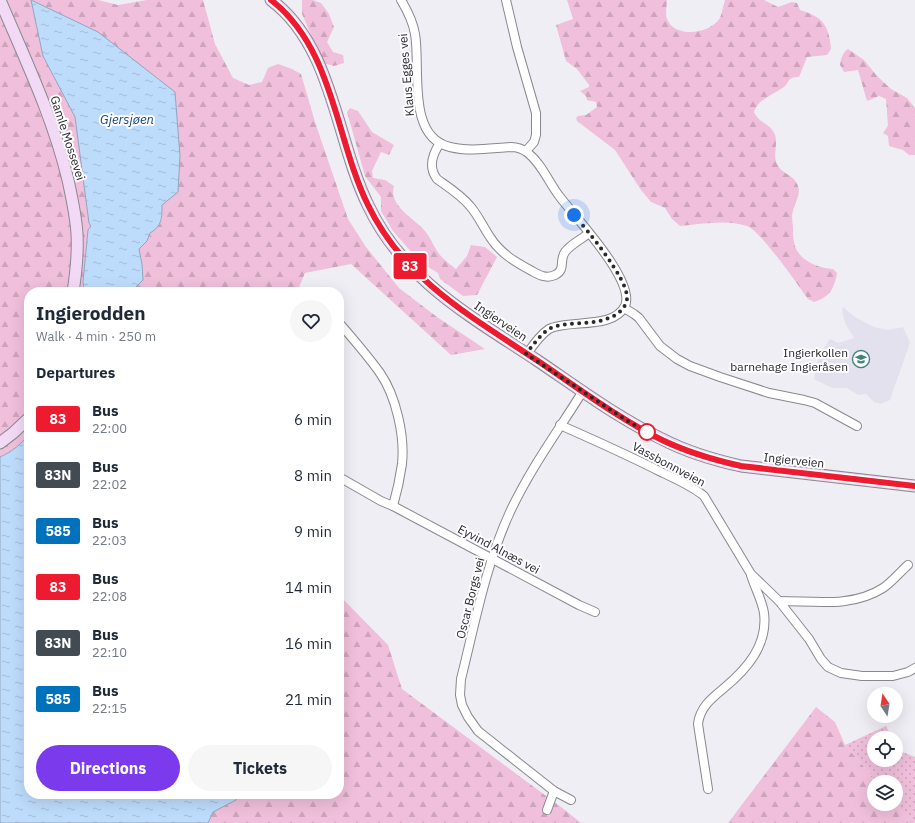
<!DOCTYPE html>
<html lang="en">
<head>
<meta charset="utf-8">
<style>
	:root { --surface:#fff; --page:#f6f6f7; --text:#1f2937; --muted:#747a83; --accent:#7c3aed }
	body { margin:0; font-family:"IBM Plex Sans",sans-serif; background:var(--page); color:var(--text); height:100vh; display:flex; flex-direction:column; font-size:15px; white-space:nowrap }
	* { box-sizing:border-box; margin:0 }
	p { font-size:13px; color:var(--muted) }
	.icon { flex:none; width:22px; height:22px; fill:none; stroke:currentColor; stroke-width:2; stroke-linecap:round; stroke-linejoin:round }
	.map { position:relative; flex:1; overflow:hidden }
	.side { position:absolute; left:24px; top:287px; width:320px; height:512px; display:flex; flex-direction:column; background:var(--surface); border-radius:16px; box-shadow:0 4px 16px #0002 }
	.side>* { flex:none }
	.badge { padding:0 8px; border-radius:3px; font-size:14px; line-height:26px }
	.needle { width:26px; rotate:348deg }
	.buttons { position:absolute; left:867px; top:687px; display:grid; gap:8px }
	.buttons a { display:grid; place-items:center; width:36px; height:36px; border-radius:50%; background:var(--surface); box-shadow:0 4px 16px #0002; font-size:20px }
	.you { position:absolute; width:20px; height:20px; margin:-10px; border:3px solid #fff; border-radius:50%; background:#1a73e8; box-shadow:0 0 0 6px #1a73e833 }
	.map>.badge { position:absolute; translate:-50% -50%; box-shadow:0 0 0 2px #fff }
	h2 { padding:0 12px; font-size:15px; line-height:36px }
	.round { display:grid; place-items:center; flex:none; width:42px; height:42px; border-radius:21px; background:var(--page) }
	.head { display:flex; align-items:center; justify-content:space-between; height:68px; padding:0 12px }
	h1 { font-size:19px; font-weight:700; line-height:30px }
	.button { display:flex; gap:8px; margin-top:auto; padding:8px 12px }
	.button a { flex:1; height:46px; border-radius:24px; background:var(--accent); color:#fff; font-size:16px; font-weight:700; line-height:46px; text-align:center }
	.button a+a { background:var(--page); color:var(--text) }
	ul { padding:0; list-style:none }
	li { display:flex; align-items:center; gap:12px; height:56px; padding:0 12px }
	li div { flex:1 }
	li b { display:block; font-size:15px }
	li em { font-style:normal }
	li .badge { min-width:44px; font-weight:700; text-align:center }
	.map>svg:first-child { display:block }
	.built { fill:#e4e1ef }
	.grass { fill:url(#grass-dots) }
	.forest { fill:url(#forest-firs) }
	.water { fill:url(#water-ripples); stroke:#91a5bd }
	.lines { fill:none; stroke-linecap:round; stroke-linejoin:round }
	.minor-casing { stroke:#89888e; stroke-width:10 }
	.secondary-casing { stroke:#89888e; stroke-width:13 }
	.minor { stroke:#fff; stroke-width:8 }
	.secondary { stroke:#f2daf7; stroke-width:11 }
	.line-casing { stroke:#fff; stroke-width:9 }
	.line { stroke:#ed1b2f; stroke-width:6 }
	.walk { stroke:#29282b; stroke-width:4; stroke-dasharray:0 7.2 }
	.stop-dot { fill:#fff; stroke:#ed1b2f; stroke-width:2 }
	.labels { text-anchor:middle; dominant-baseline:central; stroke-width:4; stroke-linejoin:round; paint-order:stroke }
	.street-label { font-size:12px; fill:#29282b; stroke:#fdfcff }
	.poi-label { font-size:12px; fill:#29282b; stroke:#fdfcff; text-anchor:end }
	.water-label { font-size:13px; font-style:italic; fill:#164979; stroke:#fdfcff }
</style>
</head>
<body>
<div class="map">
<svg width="915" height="823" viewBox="0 0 915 823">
	<defs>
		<pattern id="grass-dots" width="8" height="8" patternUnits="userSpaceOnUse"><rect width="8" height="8" fill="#f0bfdb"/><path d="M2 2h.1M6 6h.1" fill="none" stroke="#cea4bc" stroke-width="1.8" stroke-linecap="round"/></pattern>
		<pattern id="forest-firs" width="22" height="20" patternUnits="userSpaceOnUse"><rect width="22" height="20" fill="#f0bfdb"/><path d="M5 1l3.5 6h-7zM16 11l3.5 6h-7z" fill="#cea4bc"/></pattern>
		<pattern id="water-ripples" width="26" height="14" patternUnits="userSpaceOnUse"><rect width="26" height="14" fill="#bddbfb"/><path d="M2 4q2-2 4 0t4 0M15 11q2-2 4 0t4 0" fill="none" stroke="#a2bcd7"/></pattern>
	</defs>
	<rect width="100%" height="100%" fill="#f0eef5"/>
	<!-- built -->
	<path class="built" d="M 843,307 L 855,317 L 874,327 L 888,330 L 903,327 L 910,343 L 890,400 L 881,404 L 874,402 L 866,394 L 858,395 L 847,388 L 832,388 L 814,379 L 819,355 L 830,339 L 838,343 L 854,338 L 845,323 L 842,311 Z"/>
	<!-- grass -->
	<path class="grass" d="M 886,726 L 892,738 L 874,738 L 874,760 L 896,760 L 896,745 L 900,751 L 915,757 L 915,823 L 911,823 L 895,804 L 896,782 L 877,782 L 845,745 Z"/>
	<!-- forest -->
	<g class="forest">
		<path d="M 0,0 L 98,0 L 118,5 L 147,0 L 203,0 L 215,44 L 233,78 L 249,85 L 262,82 L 268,68 L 278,64 L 292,69 L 301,74 L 315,122 L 348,219 L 366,247 L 399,288 L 437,317 L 485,349 L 451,355 L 351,264 L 305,273 L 297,292 L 133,292 L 142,264 L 139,249 L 147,241 L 150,233 L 162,218 L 162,205 L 31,0 L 43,56 L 75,117 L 91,226 L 88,230 L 83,282 L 84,292 L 29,292 L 29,434 C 22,444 11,452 0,457 Z"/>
		<path d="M 302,0 L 313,0 L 321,3 L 329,14 L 334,27 L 327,42 L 333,52 L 343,55 L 344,63 L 334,66 L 323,63 L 302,14 Z"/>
		<path d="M 567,0 L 667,0 C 667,5 665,14 667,19 C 675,39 710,34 720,18 C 722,13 723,6 725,0 L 764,0 L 778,7 L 792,2 L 797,3 L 800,10 C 823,17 829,25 831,49 L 827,55 L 807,57 L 799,77 C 796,77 794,77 792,78 C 788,79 788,84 784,87 C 773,95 758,99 754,112 C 758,122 768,123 773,131 C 780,140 772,154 777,164 C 781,173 792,175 796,182 C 803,192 795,202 793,211 C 791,216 793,224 793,229 C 793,233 793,238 794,242 C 797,260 817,268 833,269 L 837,273 C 834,289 830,297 814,302 L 808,299 C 798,285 760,230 747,226 C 726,219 701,224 680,226 L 672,219 L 665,208 L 651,202 L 641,190 L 615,150 L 577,121 L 576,118 L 578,116 L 586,115 L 597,107 L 596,102 L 587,100 L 586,96 L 580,91 L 589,87 L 589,85 L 577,69 L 566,61 L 556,25 L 573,19 Z"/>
		<path d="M 848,49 L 864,60 L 877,76 L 891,89 L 907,98 L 915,108 L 915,155 L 909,155 L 903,150 L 889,146 L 888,136 L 883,133 L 888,126 L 886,99 L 879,96 L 867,101 L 858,70 L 844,72 L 840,65 C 841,59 842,53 848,49 Z"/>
		<path d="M 350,108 L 358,111 L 372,132 L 394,145 L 389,155 L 381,152 L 372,171 L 373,178 L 385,180 L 394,186 C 388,206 414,218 425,231 C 431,238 434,248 440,255 C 444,260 451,265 456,269 L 467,256 L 471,245 L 485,247 L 497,257 L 477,295 L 463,296 L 440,279 L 438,273 L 420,262 L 393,231 L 381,211 L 381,197 L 365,176 L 347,112 Z"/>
		<path d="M 339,595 L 388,645 L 402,689 L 565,810 L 581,823 L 208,823 L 213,812 L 236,800 L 235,794 L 339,794 Z"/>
		<path d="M 816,707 L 835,722 L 845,745 L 877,782 L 874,782 L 874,804 L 895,804 L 911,823 L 728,823 Z"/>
	</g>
	<!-- water -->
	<g class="water">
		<path d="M 31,0 L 98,32 L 175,92 L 180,156 L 178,192 L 162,205 C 162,218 162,226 150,233 L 147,241 L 139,249 L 142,264 L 143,280 L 133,290 L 133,292 L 84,292 L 83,282 L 88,230 L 91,226 L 89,223 L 75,117 L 43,56 Z"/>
		<path d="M 29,434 L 29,794 L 235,794 L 236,800 L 213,812 L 208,823 L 0,823 L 0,457 C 11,452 22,444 29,434 Z"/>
	</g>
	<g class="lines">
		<!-- minor casing -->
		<g class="minor-casing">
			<g id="minor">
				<path d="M 401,0 C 407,10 413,22 415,34 C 421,67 406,137 450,147 C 470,152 492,148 511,147 C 518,147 523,149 528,153 C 542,164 549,183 560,197 C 575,217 636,281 625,306 C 613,330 569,319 549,329 C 540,335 533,345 527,354"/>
				<path d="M 506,0 L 517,47 L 536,113 L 536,135 L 534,142 L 526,151"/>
				<path d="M 440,143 C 432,155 428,167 437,179 C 448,187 461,195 470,206 C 478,215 483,227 490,237 C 500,253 515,262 532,271 C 539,275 546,279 555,275 C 566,270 559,260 565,252 C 571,244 582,239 589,233"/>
				<path d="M 624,308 L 634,314 L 639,318 L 660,346 L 677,359 L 690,366 L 720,377 L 769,393 L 804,400 L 815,403 L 857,426"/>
				<path d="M 341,325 C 354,340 368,356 380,373 C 396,396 405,436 402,464 C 400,478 397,492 393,506"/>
				<path d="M 560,425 C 594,440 628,455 661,472 C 676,479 692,486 704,496 L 751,574 L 779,601 L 809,639 L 821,659 L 828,667 L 841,673 L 862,676 L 893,676 L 908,672 L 915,668"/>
				<path d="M 339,477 L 381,501 L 393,506 L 579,605 L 595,612"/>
				<path d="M 779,601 C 814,601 852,608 883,588 C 892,582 900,572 908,565"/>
				<path d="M 708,789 L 698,724 C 700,707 712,698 724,688 C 747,669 768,645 764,613 C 762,600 755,588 751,575"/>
				<path d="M 571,800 L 554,791 L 478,731 L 468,717 L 462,705 L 460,695 L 461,679 C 475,623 486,564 510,512 C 530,469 558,431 583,391"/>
				<path d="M 547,810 L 554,791"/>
			</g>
		</g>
		<!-- secondary casing -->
		<g class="secondary-casing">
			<g id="secondary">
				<path d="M 0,0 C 25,59 53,117 68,180 C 72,198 76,216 77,234 C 78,253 76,273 73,292"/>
				<path d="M 271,0 C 333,46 336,140 368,205 C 403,280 472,317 538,361 C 578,388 618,418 662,439 C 687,452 714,460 741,466 L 915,486"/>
				<path d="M 0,443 L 13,433 L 29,418"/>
			</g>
		</g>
		<!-- minor -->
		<use href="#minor" class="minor"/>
		<!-- secondary -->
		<use href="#secondary" class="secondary"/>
	</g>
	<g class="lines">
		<!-- line casing -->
		<g class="line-casing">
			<path id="line" d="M 271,0 C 334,49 335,138 368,205 C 404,280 472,317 538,361 C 578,388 618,418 662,440 C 687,452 714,460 741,466 L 915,486"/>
		</g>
		<!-- line -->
		<use href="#line" class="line"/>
		<!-- walk -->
		<path class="walk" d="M 574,215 C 587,230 629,280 627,299 C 625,311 614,317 603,320 C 586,325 565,321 549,329 C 540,335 533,345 526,354 L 626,420 L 651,434 L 647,432"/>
	</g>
	<!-- icons -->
	<defs>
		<g id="school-ring" transform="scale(0.9)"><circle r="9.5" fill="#fdfcff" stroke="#408479" stroke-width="1.5"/><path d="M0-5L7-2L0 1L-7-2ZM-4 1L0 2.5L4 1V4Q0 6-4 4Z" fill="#408479"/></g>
	</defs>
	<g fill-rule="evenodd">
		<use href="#school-ring" x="861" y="359"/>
	</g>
	<!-- markers -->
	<circle class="stop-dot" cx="647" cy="432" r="8"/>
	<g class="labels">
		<!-- street labels -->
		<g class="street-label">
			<text transform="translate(406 75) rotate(-95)">Klaus Egges vei</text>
			<text transform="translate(68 138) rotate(72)">Gamle Mossevei</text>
			<text transform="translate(501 321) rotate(34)">Ingierveien</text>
			<text transform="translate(794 460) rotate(6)">Ingierveien</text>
			<text transform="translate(669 464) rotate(28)">Vassbonnveien</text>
			<text transform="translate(499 549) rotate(28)">Eyvind Alnæs vei</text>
			<text transform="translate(470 598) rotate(-76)">Oscar Borgs vei</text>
		</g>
		<!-- poi labels -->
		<g class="poi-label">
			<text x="848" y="352">Ingierkollen<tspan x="848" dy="14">barnehage Ingieråsen</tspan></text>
		</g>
		<!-- water labels -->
		<g class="water-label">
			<text x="127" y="119">Gjersjøen</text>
		</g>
	</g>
</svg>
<div class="buttons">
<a><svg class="needle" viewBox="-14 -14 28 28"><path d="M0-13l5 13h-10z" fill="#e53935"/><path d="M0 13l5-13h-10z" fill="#747a83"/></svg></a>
<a><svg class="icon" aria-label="locate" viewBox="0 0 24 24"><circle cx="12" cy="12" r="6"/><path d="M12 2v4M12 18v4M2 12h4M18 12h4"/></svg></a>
<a><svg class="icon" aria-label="layers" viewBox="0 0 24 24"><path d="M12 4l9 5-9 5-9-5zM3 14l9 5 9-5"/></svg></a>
</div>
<div class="you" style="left:574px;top:215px"></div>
<b class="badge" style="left:410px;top:266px;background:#ed1b2f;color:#fff">83</b>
<section class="side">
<div class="head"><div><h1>Ingierodden</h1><p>Walk · 4 min · 250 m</p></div><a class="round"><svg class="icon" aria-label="heart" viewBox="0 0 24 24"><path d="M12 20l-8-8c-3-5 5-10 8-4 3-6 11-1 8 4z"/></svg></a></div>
<h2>Departures</h2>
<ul>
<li><span class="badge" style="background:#ed1b2f;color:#fff">83</span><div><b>Bus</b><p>22:00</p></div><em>6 min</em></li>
<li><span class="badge" style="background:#424a52;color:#fff">83N</span><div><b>Bus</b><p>22:02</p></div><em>8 min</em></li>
<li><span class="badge" style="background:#0072bc;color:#fff">585</span><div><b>Bus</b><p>22:03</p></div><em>9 min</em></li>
<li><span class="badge" style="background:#ed1b2f;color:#fff">83</span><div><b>Bus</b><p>22:08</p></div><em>14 min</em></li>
<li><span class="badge" style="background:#424a52;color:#fff">83N</span><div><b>Bus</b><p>22:10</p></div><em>16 min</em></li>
<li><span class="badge" style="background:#0072bc;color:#fff">585</span><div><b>Bus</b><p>22:15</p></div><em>21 min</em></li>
</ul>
<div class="button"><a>Directions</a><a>Tickets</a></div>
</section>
</div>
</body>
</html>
